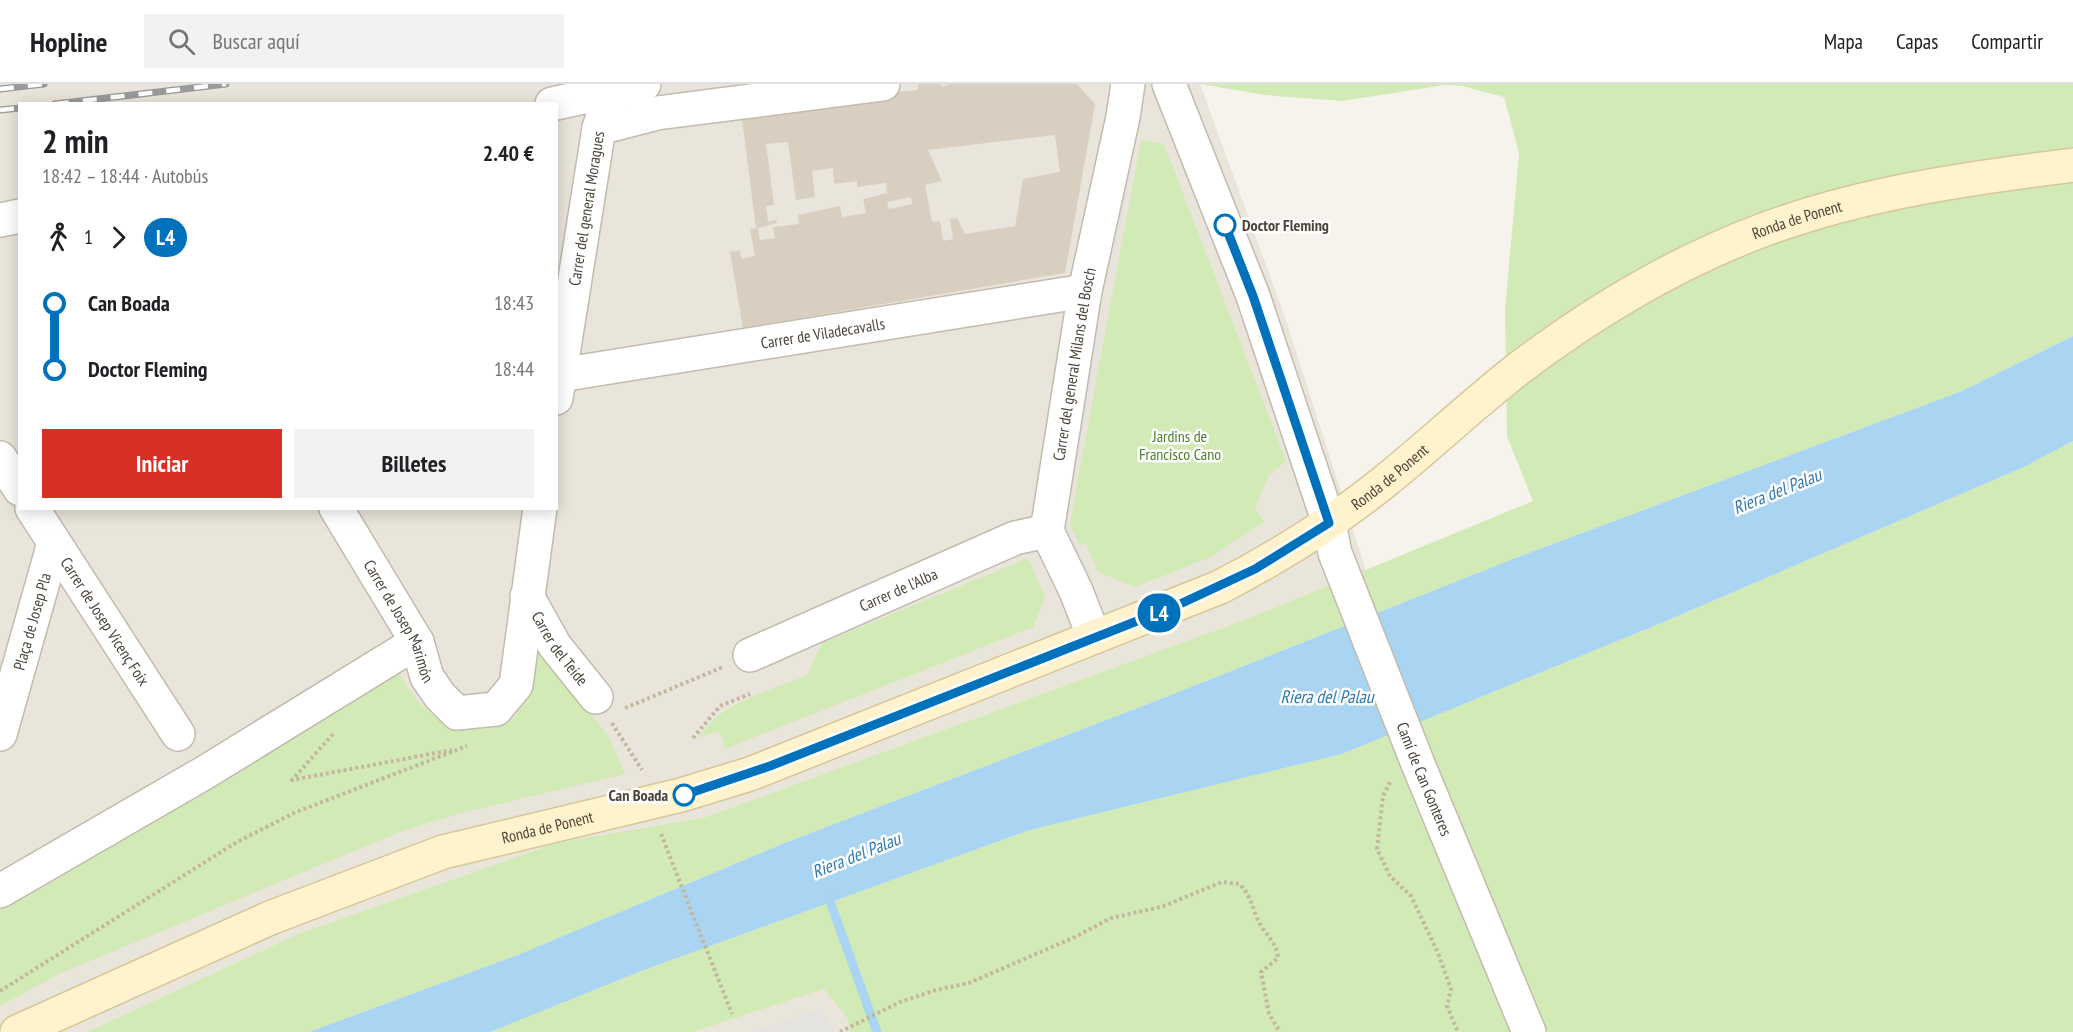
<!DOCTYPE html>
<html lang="es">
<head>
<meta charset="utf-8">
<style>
	:root { --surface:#fff; --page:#f2f2f2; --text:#202124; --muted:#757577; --line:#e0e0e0; --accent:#d93025 }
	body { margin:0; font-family:"PT Sans Narrow",sans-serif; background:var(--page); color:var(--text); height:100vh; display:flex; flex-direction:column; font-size:22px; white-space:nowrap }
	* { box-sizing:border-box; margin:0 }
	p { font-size:20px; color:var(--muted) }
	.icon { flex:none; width:33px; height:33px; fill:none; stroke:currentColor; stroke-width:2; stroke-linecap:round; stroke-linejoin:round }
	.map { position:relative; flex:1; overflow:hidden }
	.sheet { position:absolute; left:18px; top:18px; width:540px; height:408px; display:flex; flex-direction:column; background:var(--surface); border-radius:0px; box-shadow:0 3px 15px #0003 }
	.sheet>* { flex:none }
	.badge { padding:0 12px; border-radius:20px; font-size:21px; line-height:39px }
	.map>.badge { position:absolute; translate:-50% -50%; box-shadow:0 0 0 3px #fff }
	.legs { display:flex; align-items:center; gap:9px; height:66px; padding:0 24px; font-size:20px }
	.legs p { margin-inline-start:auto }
	.overview { display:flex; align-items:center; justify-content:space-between; height:102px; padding:0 24px }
	h1 { font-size:33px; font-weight:600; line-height:45px }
	.cta { display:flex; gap:12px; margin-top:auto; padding:12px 24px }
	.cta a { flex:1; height:69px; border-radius:0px; background:var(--accent); color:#fff; font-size:24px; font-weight:600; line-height:69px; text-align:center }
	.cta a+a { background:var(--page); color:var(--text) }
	ul { padding:0 24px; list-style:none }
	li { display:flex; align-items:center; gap:21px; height:66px; font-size:22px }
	li i { display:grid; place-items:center; width:9px; height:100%; margin:0 8px; background:currentColor }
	li i::after { content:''; width:15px; height:15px; margin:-8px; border:4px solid; border-radius:50%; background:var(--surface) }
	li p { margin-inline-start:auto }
	li:first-child i { background:linear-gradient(#0000 50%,currentColor 0) }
	li:last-child i { background:linear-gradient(currentColor 50%,#0000 0) }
	header { display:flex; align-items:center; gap:36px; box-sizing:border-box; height:84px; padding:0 30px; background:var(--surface); border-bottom:2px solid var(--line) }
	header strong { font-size:28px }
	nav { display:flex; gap:33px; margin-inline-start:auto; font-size:21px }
	.search { width:420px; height:54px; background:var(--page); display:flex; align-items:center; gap:15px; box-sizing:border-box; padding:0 21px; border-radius:0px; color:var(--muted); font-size:22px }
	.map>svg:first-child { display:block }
	.residential { fill:#eae5da; fill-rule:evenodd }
	.green { fill:#d2eab5 }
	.parking { fill:#e5e3e0 }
	.water { fill:#a9d4f2 }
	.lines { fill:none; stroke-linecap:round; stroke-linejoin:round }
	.stream { stroke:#a9d4f2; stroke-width:9 }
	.building { fill:#d8cfc1; fill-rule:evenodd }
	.street-casing { stroke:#c2bbae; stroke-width:36 }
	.secondary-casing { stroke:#d6c79b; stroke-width:36 }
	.path { stroke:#c4b79f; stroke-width:4; stroke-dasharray:3 3; stroke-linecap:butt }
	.street { stroke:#fff; stroke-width:33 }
	.secondary { stroke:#fff3cd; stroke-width:33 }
	.rail-casing { stroke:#9a9a9a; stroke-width:7 }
	.rail { stroke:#fff; stroke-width:4.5; stroke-dasharray:14; stroke-linecap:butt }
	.line-1-casing { stroke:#fff; stroke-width:14 }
	.line-1 { stroke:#0072bc; stroke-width:9 }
	.stop-1-dot { fill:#fff; stroke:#0072bc; stroke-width:3 }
	.labels { text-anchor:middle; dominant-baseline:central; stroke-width:5; stroke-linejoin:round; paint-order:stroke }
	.street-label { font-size:16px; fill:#4b4439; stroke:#fff }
	.stop-label { font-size:16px; font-weight:bold; fill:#4b4439; stroke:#fff; text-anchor:start }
	.park-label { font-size:16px; fill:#4a7f2a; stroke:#fff }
	.water-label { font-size:18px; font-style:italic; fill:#2e7ab2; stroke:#fff }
</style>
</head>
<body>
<header>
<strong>Hopline</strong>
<div class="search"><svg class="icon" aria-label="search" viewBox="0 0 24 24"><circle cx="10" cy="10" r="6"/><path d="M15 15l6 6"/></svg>Buscar aquí</div>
<nav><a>Mapa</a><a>Capas</a><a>Compartir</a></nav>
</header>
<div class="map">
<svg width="2073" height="948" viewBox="0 0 2073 948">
	<rect width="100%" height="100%" fill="#f6f3ec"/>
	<!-- residential -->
	<g class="residential">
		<path d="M 0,0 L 1200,0 L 1286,236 L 1366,486 L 1247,535 L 706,733 L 556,759 L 298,850 L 87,948 L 0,948 ZM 20,20 L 556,20 L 556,424 L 20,424 Z"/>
		<path d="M 824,905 L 847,934 L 850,948 L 694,948 Z"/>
	</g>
	<!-- green -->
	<g class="green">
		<path d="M 1200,0 L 2073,0 L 2073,252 L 1962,307 L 1518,473 L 1148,620 L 787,758 L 520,870 L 309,948 L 87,948 L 298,850 L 556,759 L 706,733 L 1247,535 L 1533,417 L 1507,352 L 1505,226 L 1519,69 L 1504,13 L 1462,2 L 1445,1 L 1342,17 L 1265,11 Z"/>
		<path d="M 1141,56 L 1164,60 L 1286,377 L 1269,391 L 1255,424 L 1264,438 L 1211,473 L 1135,503 L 1098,488 L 1086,460 L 1079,461 L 1070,439 Z"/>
		<path d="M 2073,357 L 2073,948 L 850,948 L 847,934 L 824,905 L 694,948 L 490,948 L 644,886 L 1030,746 L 1342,670 L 1659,540 L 2024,383 Z"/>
		<path d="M 1028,474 L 1045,513 L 1033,543 L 725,665 L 719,647 L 699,654 C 719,618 771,607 807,591 L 822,559 Z"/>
		<path d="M 535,562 L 608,651 L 625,690 L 457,730 L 400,748 L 59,890 L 0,922 L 0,820 L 395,581 C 413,617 434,643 477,645 C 489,646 506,641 515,632 C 532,613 532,585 535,562 Z"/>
	</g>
	<!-- parking -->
	<g class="parking">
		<path d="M 1121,83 L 1132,84 L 1112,183 L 1103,183 Z"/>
		<path d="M 1093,245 L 1102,247 L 1067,437 L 1090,491 L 1082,496 L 1057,440 Z"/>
		<path d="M 819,925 L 837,948 L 752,948 Z"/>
	</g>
	<!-- water -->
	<path class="water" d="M 2073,252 L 2073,357 L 2024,383 L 1659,540 L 1342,670 L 1030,746 L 644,886 L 490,948 L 309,948 L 520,870 L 787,758 L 1148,620 L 1518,473 L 1962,307 Z"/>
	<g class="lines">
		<!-- stream -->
		<path class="stream" d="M 827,809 L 877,948"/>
	</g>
	<!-- building -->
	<path class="building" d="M 918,0 L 941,0 L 941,3 L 950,0 L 1077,0 L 1095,20 L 1065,189 L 743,244 L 730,168 L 740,167 L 741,175 L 755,172 L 750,145 L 756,144 L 741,28 L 896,4 L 897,8 L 918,6 ZM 1055,51 L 1060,88 L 1023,95 L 1015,142 L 965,150 L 957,134 L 950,135 L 953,155 L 943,157 L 940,137 L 932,138 L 925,101 L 942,97 L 928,66 ZM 788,58 L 796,116 L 815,113 L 812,87 L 833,84 L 834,100 L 857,97 L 857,103 L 886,99 L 887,109 L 863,115 L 866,129 L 842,133 L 840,122 L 798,131 L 799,140 L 773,143 L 775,154 L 760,156 L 758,144 L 777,139 L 776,136 L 768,138 L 766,122 L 774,121 L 766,60 ZM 911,113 L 912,120 L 889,125 L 887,118 Z"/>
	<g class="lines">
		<!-- street casing -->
		<g class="street-casing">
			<g id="street">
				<path id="s1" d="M 1169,0 L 1253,212 L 1329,439 L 1335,469 L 1418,680 L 1529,948"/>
				<path d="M 552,20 L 644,0"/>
				<path d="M 599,44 L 657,29 L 883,0"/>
				<path d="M 0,136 L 20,132"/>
				<path id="s2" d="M 560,291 L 1085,207"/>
				<path id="s3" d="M 556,314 L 599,44 L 611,7"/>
				<path d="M 0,374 L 20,405"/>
				<path id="s4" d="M 32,424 L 178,650"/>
				<path id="s5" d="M 336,424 L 417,558 L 427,593 L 440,612 L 457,629 L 496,625 L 516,601 L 540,424"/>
				<path id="s6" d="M 527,512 L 555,562 L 596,613"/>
				<path id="s7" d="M 1094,553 L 1076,507 L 1047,447 L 1085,207 L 1123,33 L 1128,0"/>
				<path id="s8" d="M 750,571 L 1015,454 L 1047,447"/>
				<path id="s9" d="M 0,650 L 54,459"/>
				<path d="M 0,807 L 204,689 L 417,558"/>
			</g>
		</g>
		<!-- secondary casing -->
		<g class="secondary-casing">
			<g id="secondary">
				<path id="s10" d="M 17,948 L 270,834 L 443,768 L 681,711 L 750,690 L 1220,503 C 1278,473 1333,439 1384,398 C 1430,361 1472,321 1518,285 C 1592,229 1677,178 1763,146 C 1862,109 1969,94 2073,81"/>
			</g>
		</g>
		<!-- path -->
		<g class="path">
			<path d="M 625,624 L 723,583"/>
			<path d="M 612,639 L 642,686"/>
			<path d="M 333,650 L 292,696 L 452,666"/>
			<path d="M 693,654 L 720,622 L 750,610"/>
			<path d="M 1390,698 L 1383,712 L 1377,765 L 1390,792 L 1411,812 L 1438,869 L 1451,905 L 1447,922 L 1458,948"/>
			<path d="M 661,750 L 732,930"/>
			<path d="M 0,907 L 237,758 L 296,728 L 467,662"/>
			<path d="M 840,948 L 900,918 L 936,906 L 969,899 L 1075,853 L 1111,834 L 1161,823 L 1222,798 L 1240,800 C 1254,817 1251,823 1260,840 C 1267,852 1277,860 1278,874 L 1261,888 L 1269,930 L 1280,948"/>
		</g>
		<!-- street -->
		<use href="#street" class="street"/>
		<!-- secondary -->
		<use href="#secondary" class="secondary"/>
		<!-- rail casing -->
		<g class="rail-casing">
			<g id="rail">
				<path d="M 0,5 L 44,0"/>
				<path d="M 55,20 L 226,0"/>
				<path d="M 0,26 L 20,24"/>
			</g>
		</g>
		<!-- rail -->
		<use href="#rail" class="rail"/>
	</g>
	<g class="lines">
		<!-- line-1 casing -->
		<g class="line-1-casing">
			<path id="line-1" d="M 684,711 L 770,682 L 1180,520 L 1255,485 L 1329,439 L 1253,212 L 1225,141"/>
		</g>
		<!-- line-1 -->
		<use href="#line-1" class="line-1"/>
	</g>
	<!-- markers -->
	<g class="stop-1-dot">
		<circle cx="1225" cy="141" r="10"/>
		<circle cx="684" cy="711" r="10"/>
	</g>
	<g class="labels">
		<!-- street labels -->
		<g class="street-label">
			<text stroke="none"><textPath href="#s3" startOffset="192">Carrer del general Moragues</textPath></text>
			<text stroke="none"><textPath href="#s10" startOffset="1974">Ronda de Ponent</textPath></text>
			<text stroke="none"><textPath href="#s2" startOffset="266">Carrer de Viladecavalls</textPath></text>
			<text stroke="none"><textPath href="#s7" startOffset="285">Carrer del general Milans del Bosch</textPath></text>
			<text stroke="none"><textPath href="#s10" startOffset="1488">Ronda de Ponent</textPath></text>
			<text stroke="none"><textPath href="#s8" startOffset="162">Carrer de l'Alba</textPath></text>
			<text stroke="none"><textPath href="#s9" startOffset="117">Plaça de Josep Pla</textPath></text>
			<text stroke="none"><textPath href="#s4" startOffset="135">Carrer de Josep Vicenç Foix</textPath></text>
			<text stroke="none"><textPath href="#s5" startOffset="130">Carrer de Josep Marimón</textPath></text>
			<text stroke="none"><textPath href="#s6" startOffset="62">Carrer del Teide</textPath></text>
			<text stroke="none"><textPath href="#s1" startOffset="741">Camí de Can Gonteres</textPath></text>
			<text stroke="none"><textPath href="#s10" startOffset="570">Ronda de Ponent</textPath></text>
		</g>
		<!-- stop labels -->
		<g class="stop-label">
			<text x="1242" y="141">Doctor Fleming</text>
			<text x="668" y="711" text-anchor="end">Can Boada</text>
		</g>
		<!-- park labels -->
		<g class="park-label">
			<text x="1180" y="352">Jardins de<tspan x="1180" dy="18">Francisco Cano</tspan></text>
		</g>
		<!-- water labels -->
		<g class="water-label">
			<text transform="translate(1777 407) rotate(-22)">Riera del Palau</text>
			<text x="1327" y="612">Riera del Palau</text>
			<text transform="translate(856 771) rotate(-22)">Riera del Palau</text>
		</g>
	</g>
</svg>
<b class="badge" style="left:1159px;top:529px;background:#0072bc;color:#fff">L4</b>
<section class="sheet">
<div class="overview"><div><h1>2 min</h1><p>18:42 – 18:44 · Autobús</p></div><b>2.40 €</b></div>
<div class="legs"><svg class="icon" aria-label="walk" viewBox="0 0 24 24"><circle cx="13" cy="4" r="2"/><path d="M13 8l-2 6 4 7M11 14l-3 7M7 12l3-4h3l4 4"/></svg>1<svg class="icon" aria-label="forward" viewBox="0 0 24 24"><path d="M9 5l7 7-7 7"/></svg><b class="badge" style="background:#0072bc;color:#fff">L4</b></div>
<ul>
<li><i style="color:#0072bc"></i><b>Can Boada</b><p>18:43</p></li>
<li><i style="color:#0072bc"></i><b>Doctor Fleming</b><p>18:44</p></li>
</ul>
<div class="cta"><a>Iniciar</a><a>Billetes</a></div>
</section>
</div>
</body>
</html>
